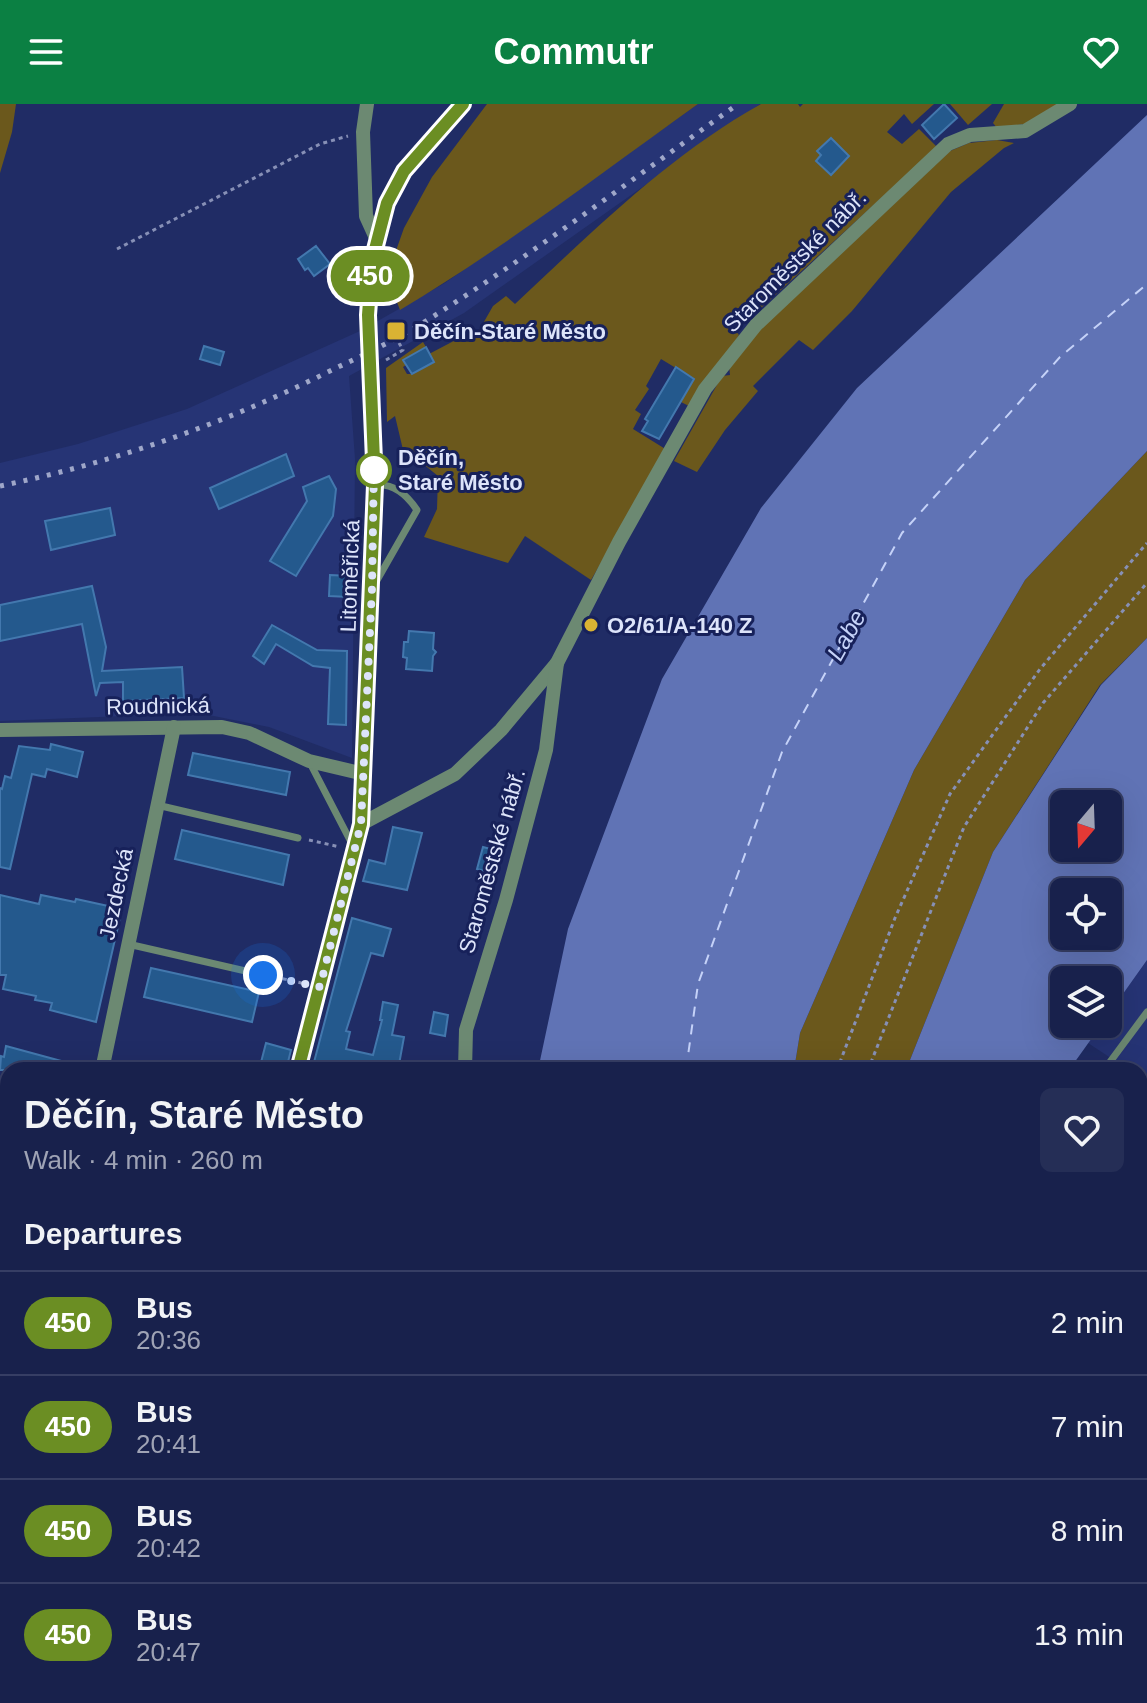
<!DOCTYPE html>
<html lang="en">
<head>
<meta charset="utf-8">
<style>
	:root { --surface:#18214c; --page:#252e56; --text:#f1f3f6; --muted:#9fa3b5; --line:#363e64; --accent:#0b8043 }
	body { margin:0; font-family:Helvetica,sans-serif; background:var(--page); color:var(--text); height:100vh; display:flex; flex-direction:column; font-size:30px; white-space:nowrap }
	* { box-sizing:border-box; margin:0 }
	p { font-size:26px; color:var(--muted) }
	.icon { flex:none; width:44px; height:44px; fill:none; stroke:currentColor; stroke-width:2; stroke-linecap:round; stroke-linejoin:round }
	.map { position:relative; flex:1; overflow:hidden }
	.details { position:absolute; left:0px; top:958px; width:1148px; height:642px; display:flex; flex-direction:column; background:var(--surface); border-radius:24px 24px 0 0; box-shadow:0 8px 32px #0002,0 0 0 2px var(--line) }
	.details>* { flex:none }
	.badge { padding:0 16px; border-radius:26px; font-size:28px; line-height:52px }
	.needle { width:52px; rotate:199deg }
	.controls { position:absolute; left:1050px; top:686px; display:grid; gap:16px }
	.controls a { display:grid; place-items:center; width:72px; height:72px; border-radius:12px; background:var(--surface); box-shadow:0 8px 32px #0002,0 0 0 2px var(--line); font-size:40px }
	.you { position:absolute; width:40px; height:40px; margin:-20px; border:6px solid #fff; border-radius:50%; background:#1a73e8; box-shadow:0 0 0 12px #1a73e833 }
	.map>.badge { position:absolute; translate:-50% -50%; box-shadow:0 0 0 4px #fff }
	h2 { padding:0 24px; font-size:30px; line-height:72px }
	.round { display:grid; place-items:center; flex:none; width:84px; height:84px; border-radius:12px; background:var(--page) }
	.head { display:flex; align-items:center; justify-content:space-between; height:136px; padding:0 24px }
	h1 { font-size:38px; font-weight:800; line-height:60px }
	ul { padding:0; list-style:none }
	li { display:flex; align-items:center; gap:24px; height:104px; padding:0 24px; border-top:2px solid var(--line) }
	li div { flex:1 }
	li b { display:block; font-size:30px }
	li em { font-style:normal }
	li .badge { min-width:88px; font-weight:700; text-align:center }
	header { display:flex; justify-content:space-between; align-items:center; height:104px; padding:0 24px; background:var(--accent); color:#fff; font-size:36px; font-weight:800 }
	.map>svg:first-child { display:block }
	.built { fill:#263475 }
	.green { fill:#6b581c }
	.water { fill:#6073b5; fill-rule:evenodd }
	.lines { fill:none; stroke-linecap:round; stroke-linejoin:round }
	.ferry { stroke:#c5d2f8; stroke-width:2; stroke-dasharray:10 8; stroke-linecap:butt }
	.building { fill:#24598d; stroke:#4378ae; stroke-width:2 }
	.path { stroke:#8790b6; stroke-width:3; stroke-dasharray:4 4; stroke-linecap:butt }
	.lane { stroke:#6c8972; stroke-width:7 }
	.street { stroke:#6c8972; stroke-width:14 }
	.secondary { stroke:#8bb995; stroke-width:16 }
	.rail { stroke:#9fa7c9; stroke-width:5; stroke-dasharray:4 8; stroke-linecap:butt }
	.line-casing { stroke:#fff; stroke-width:18 }
	.line { stroke:#6b8e23; stroke-width:12 }
	.walk { stroke:#dde4fa; stroke-width:8; stroke-dasharray:0 14.4 }
	.poi-dot { fill:#dab333; stroke:#17215a; stroke-width:3 }
	.stop-dot { fill:#fff; stroke:#6b8e23; stroke-width:4 }
	.labels { text-anchor:middle; dominant-baseline:central; stroke-width:6; stroke-linejoin:round; paint-order:stroke }
	.street-label { font-size:22px; fill:#dde4fa; stroke:#17215a }
	.poi-label { font-size:22px; font-weight:bold; fill:#dde4fa; stroke:#17215a; text-anchor:start }
	.stop-label { font-size:22px; font-weight:bold; fill:#dde4fa; stroke:#17215a; text-anchor:start }
	.water-label { font-size:24px; font-style:italic; fill:#c5d2f8; stroke:#17215a }
</style>
</head>
<body>
<header><svg class="icon" aria-label="menu" viewBox="0 0 24 24"><path d="M4 6h16M4 12h16M4 18h16"/></svg>Commutr<svg class="icon" aria-label="heart" viewBox="0 0 24 24"><path d="M12 20l-8-8c-3-5 5-10 8-4 3-6 11-1 8 4z"/></svg></header>
<div class="map">
<svg width="1147" height="1599" viewBox="0 0 1147 1599">
	<rect width="100%" height="100%" fill="#202c65"/>
	<!-- built -->
	<g class="built">
		<path d="M 698,0 L 760,0 L 464,209 L 349,272 L 355,355 L 352,654 L 269,623 L 199,609 L 0,617 L 0,359 L 78,340 L 187,305 L 360,227 L 445,179 Z"/>
		<path d="M 1147,856 L 1147,1253 L 1140,1258 L 1140,966 L 1129,966 L 1088,939 L 1102,920 L 1108,920 L 1108,911 Z"/>
		<path d="M 1147,1287 L 1147,1472 L 1140,1460 L 1140,1293 Z"/>
	</g>
	<!-- green -->
	<g class="green">
		<path d="M 0,0 L 16,0 L 12,28 L 0,69 Z"/>
		<path d="M 487,0 L 698,0 C 600,70 504,144 400,206 L 387,172 L 404,124 L 432,73 Z"/>
		<path d="M 761,0 L 798,0 L 800,3 L 803,0 L 934,0 L 912,20 L 904,10 L 887,28 L 902,40 L 919,25 L 937,43 L 736,227 L 739,231 L 693,304 L 681,298 L 694,275 L 661,255 L 646,282 L 649,285 L 635,306 L 641,310 L 633,325 L 667,346 L 591,476 L 525,432 L 508,459 L 424,433 L 437,405 L 438,372 L 422,359 L 404,350 L 395,312 L 387,318 L 386,264 L 423,238 L 426,243 L 403,256 L 406,261 L 403,263 L 407,270 L 412,270 L 433,258 L 429,250 L 467,230 L 473,237 L 493,202 L 506,192 L 515,200 C 592,128 668,52 761,0 Z"/>
		<path d="M 950,0 L 992,0 L 968,21 Z"/>
		<path d="M 1004,0 L 1063,0 L 1039,18 L 997,24 L 993,19 Z"/>
		<path d="M 997,36 L 1014,39 L 1004,44 L 951,88 L 852,207 L 813,246 L 799,236 L 753,282 L 758,287 L 725,326 L 697,368 L 674,357 L 722,272 L 730,271 L 729,261 L 745,240 L 950,47 L 969,39 Z"/>
		<path d="M 1147,347 L 1147,534 L 1100,581 L 993,748 L 906,966 L 794,966 L 800,929 L 914,666 L 1025,476 Z"/>
	</g>
	<!-- water -->
	<g class="water">
		<path d="M 1147,11 L 1147,347 L 1025,476 L 914,666 L 800,929 L 794,966 L 538,966 L 568,825 L 662,575 L 761,404 L 857,284 Z"/>
		<path d="M 1147,534 L 1147,856 L 1108,911 L 1108,876 L 1064,876 L 1064,920 L 1102,920 L 1069,966 L 906,966 L 993,748 L 1101,581 ZM 1108,700 L 1108,744 L 1064,744 L 1064,700 ZM 1108,788 L 1108,832 L 1064,832 L 1064,788 Z"/>
		<path d="M 555,1592 L 827,1592 L 829,1599 L 560,1599 Z"/>
	</g>
	<g class="lines">
		<!-- ferry -->
		<g class="ferry">
			<path d="M 686,966 L 698,880 L 782,648 L 902,429 L 1060,253 L 1147,180"/>
			<path d="M 712,1592 L 714,1599"/>
		</g>
	</g>
	<!-- building -->
	<g class="building">
		<path d="M 944,0 L 957,14 L 934,35 L 922,21 Z"/>
		<path d="M 831,34 L 849,52 L 831,71 L 816,57 L 821,51 L 817,47 Z"/>
		<path d="M 316,142 L 330,160 L 314,172 L 308,164 L 305,166 L 298,155 Z"/>
		<path d="M 204,242 L 224,248 L 220,261 L 200,255 Z"/>
		<path d="M 426,243 L 434,258 L 412,270 L 403,256 Z"/>
		<path d="M 676,263 L 694,275 L 659,335 L 642,327 L 648,317 L 645,315 Z"/>
		<path d="M 286,350 L 294,372 L 219,405 L 210,384 Z"/>
		<path d="M 329,372 L 336,385 L 333,412 L 296,472 L 270,457 L 307,397 L 303,383 Z"/>
		<path d="M 110,404 L 115,431 L 51,446 L 45,417 Z"/>
		<path d="M 330,471 L 350,472 L 349,493 L 329,492 Z"/>
		<path d="M 92,482 L 106,543 L 102,567 L 182,563 L 184,594 L 123,597 L 123,578 L 100,579 L 96,592 L 82,520 L 0,537 L 0,501 Z"/>
		<path d="M 272,521 L 317,546 L 347,547 L 346,621 L 328,620 L 330,564 L 313,562 L 276,540 L 264,560 L 253,552 Z"/>
		<path d="M 409,527 L 434,529 L 433,545 L 436,548 L 433,552 L 432,567 L 406,565 L 407,554 L 403,553 L 404,538 L 408,538 Z"/>
		<path d="M 51,640 L 83,648 L 77,673 L 47,665 L 45,673 L 32,670 L 10,765 L 0,763 L 0,684 L 2,685 L 5,672 L 11,674 L 19,642 L 50,646 Z"/>
		<path d="M 193,649 L 290,668 L 286,691 L 188,671 Z"/>
		<path d="M 393,723 L 422,729 L 407,786 L 363,777 L 369,756 L 385,760 Z"/>
		<path d="M 182,726 L 289,751 L 283,781 L 175,755 Z"/>
		<path d="M 483,743 L 498,747 L 492,769 L 477,765 Z"/>
		<path d="M 0,791 L 39,800 L 41,791 L 75,798 L 76,795 L 122,805 L 96,918 L 50,906 L 52,899 L 35,896 L 36,892 L 3,885 L 6,871 L 0,871 Z"/>
		<path d="M 352,814 L 391,825 L 383,852 L 371,849 L 346,927 L 350,928 L 346,945 L 373,951 L 382,916 L 380,916 L 383,898 L 398,901 L 392,931 L 404,933 L 398,966 L 337,966 L 313,962 Z"/>
		<path d="M 151,864 L 259,888 L 252,918 L 144,893 Z"/>
		<path d="M 434,908 L 448,911 L 445,932 L 430,929 Z"/>
		<path d="M 266,939 L 291,946 L 286,966 L 259,966 Z"/>
		<path d="M 6,942 L 76,961 L 75,966 L 0,966 L 1,952 L 4,953 Z"/>
	</g>
	<g class="lines">
		<!-- path -->
		<g class="path">
			<path d="M 117,145 L 320,40 L 348,32"/>
			<path d="M 386,256 L 403,246 L 399,239"/>
			<path d="M 309,736 L 340,743"/>
			<path d="M 275,873 L 306,880"/>
			<path d="M 837,966 L 895,814 L 950,690 L 1040,565 L 1147,439"/>
			<path d="M 868,966 L 964,723 L 1043,599 L 1147,479"/>
			<path d="M 0,1008 L 8,1009"/>
			<path d="M 0,1065 L 8,1062"/>
			<path d="M 0,1556 L 8,1561"/>
			<path d="M 62,1592 L 74,1599"/>
			<path d="M 489,1592 L 491,1599"/>
			<path d="M 893,1599 L 896,1592"/>
		</g>
		<!-- lane -->
		<g class="lane">
			<path d="M 375,381 C 394,379 407,391 417,406 L 376,478"/>
			<path d="M 310,659 L 352,740"/>
			<path d="M 157,701 L 298,734"/>
			<path d="M 128,840 L 263,871"/>
			<path d="M 1104,966 L 1147,908"/>
			<path d="M 1140,1314 L 1147,1308"/>
			<path d="M 1140,1430 L 1147,1439"/>
			<path d="M 1140,1578 L 1147,1572"/>
			<path d="M 1113,1599 L 1122,1592"/>
		</g>
		<!-- street -->
		<g class="street">
			<path d="M 367,0 L 363,28 L 366,112 L 376,134"/>
			<path d="M 0,626 L 222,623 L 249,629 L 309,657 L 364,670"/>
			<path d="M 361,720 L 455,670 L 501,626 L 557,559 L 619,438 L 705,285 L 756,221 L 948,40 L 970,31 L 1025,27 L 1070,0"/>
			<path d="M 102,966 L 174,623"/>
			<path d="M 465,966 L 466,926 L 506,796 L 546,646 L 557,559"/>
			<path d="M 0,1109 L 8,1111"/>
			<path d="M 1140,1270 L 1147,1265"/>
			<path d="M 0,1392 L 8,1356"/>
			<path d="M 0,1419 L 8,1421"/>
			<path d="M 1140,1495 L 1147,1506"/>
			<path d="M 434,1599 L 435,1592"/>
		</g>
		<!-- secondary -->
		<g class="secondary">
			<path d="M 298,966 L 361,720 L 375,381 L 368,211 L 372,157 L 387,99 L 404,67 L 463,0"/>
			<path d="M 158,1599 L 160,1592"/>
		</g>
		<!-- rail -->
		<path class="rail" d="M 0,382 C 116,358 226,319 332,266 C 359,253 387,240 413,225 C 525,156 631,76 738,0"/>
	</g>
	<g class="lines">
		<!-- line casing -->
		<g class="line-casing">
			<path id="line" d="M 298,966 L 361,720 L 375,381 L 368,211 L 372,157 L 387,99 L 404,67 L 463,0"/>
		</g>
		<!-- line -->
		<use href="#line" class="line"/>
		<!-- walk -->
		<path class="walk" d="M 263,871 L 320,883 L 361,720 L 372,484 L 374,357 L 374,366"/>
	</g>
	<!-- markers -->
	<g class="poi-dot">
		<rect x="386" y="217" width="20" height="20" rx="4"/>
		<circle cx="591" cy="521" r="8"/>
	</g>
	<circle class="stop-dot" cx="374" cy="366" r="16"/>
	<g class="labels">
		<!-- street labels -->
		<g class="street-label">
			<text transform="translate(795 157) rotate(-45)">Staroměstské nábř.</text>
			<text transform="translate(350 472) rotate(-88)">Litoměřická</text>
			<text transform="translate(158 602) rotate(-1)">Roudnická</text>
			<text transform="translate(492 757) rotate(-74)">Staroměstské nábř.</text>
			<text transform="translate(116 790) rotate(-78)">Jezdecká</text>
		</g>
		<!-- poi labels -->
		<g class="poi-label">
			<text x="414" y="227">Děčín-Staré Město</text>
			<text x="607" y="521">O2/61/A-140 Z</text>
		</g>
		<!-- stop labels -->
		<g class="stop-label">
			<text x="398" y="353">Děčín,<tspan x="398" dy="25">Staré Město</tspan></text>
		</g>
		<!-- water labels -->
		<g class="water-label">
			<text transform="translate(846 531) rotate(-61)">Labe</text>
		</g>
	</g>
</svg>
<div class="controls">
<a><svg class="needle" viewBox="-14 -14 28 28"><path d="M0-13l5 13h-10z" fill="#e53935"/><path d="M0 13l5-13h-10z" fill="#9fa3b5"/></svg></a>
<a><svg class="icon" aria-label="locate" viewBox="0 0 24 24"><circle cx="12" cy="12" r="6"/><path d="M12 2v4M12 18v4M2 12h4M18 12h4"/></svg></a>
<a><svg class="icon" aria-label="layers" viewBox="0 0 24 24"><path d="M12 4l9 5-9 5-9-5zM3 14l9 5 9-5"/></svg></a>
</div>
<div class="you" style="left:263px;top:871px"></div>
<b class="badge" style="left:370px;top:172px;background:#6b8e23;color:#fff">450</b>
<section class="details">
<div class="head"><div><h1>Děčín, Staré Město</h1><p>Walk · 4 min · 260 m</p></div><a class="round"><svg class="icon" aria-label="heart" viewBox="0 0 24 24"><path d="M12 20l-8-8c-3-5 5-10 8-4 3-6 11-1 8 4z"/></svg></a></div>
<h2>Departures</h2>
<ul>
<li><span class="badge" style="background:#6b8e23;color:#fff">450</span><div><b>Bus</b><p>20:36</p></div><em>2 min</em></li>
<li><span class="badge" style="background:#6b8e23;color:#fff">450</span><div><b>Bus</b><p>20:41</p></div><em>7 min</em></li>
<li><span class="badge" style="background:#6b8e23;color:#fff">450</span><div><b>Bus</b><p>20:42</p></div><em>8 min</em></li>
<li><span class="badge" style="background:#6b8e23;color:#fff">450</span><div><b>Bus</b><p>20:47</p></div><em>13 min</em></li>
</ul>
</section>
</div>
</body>
</html>
